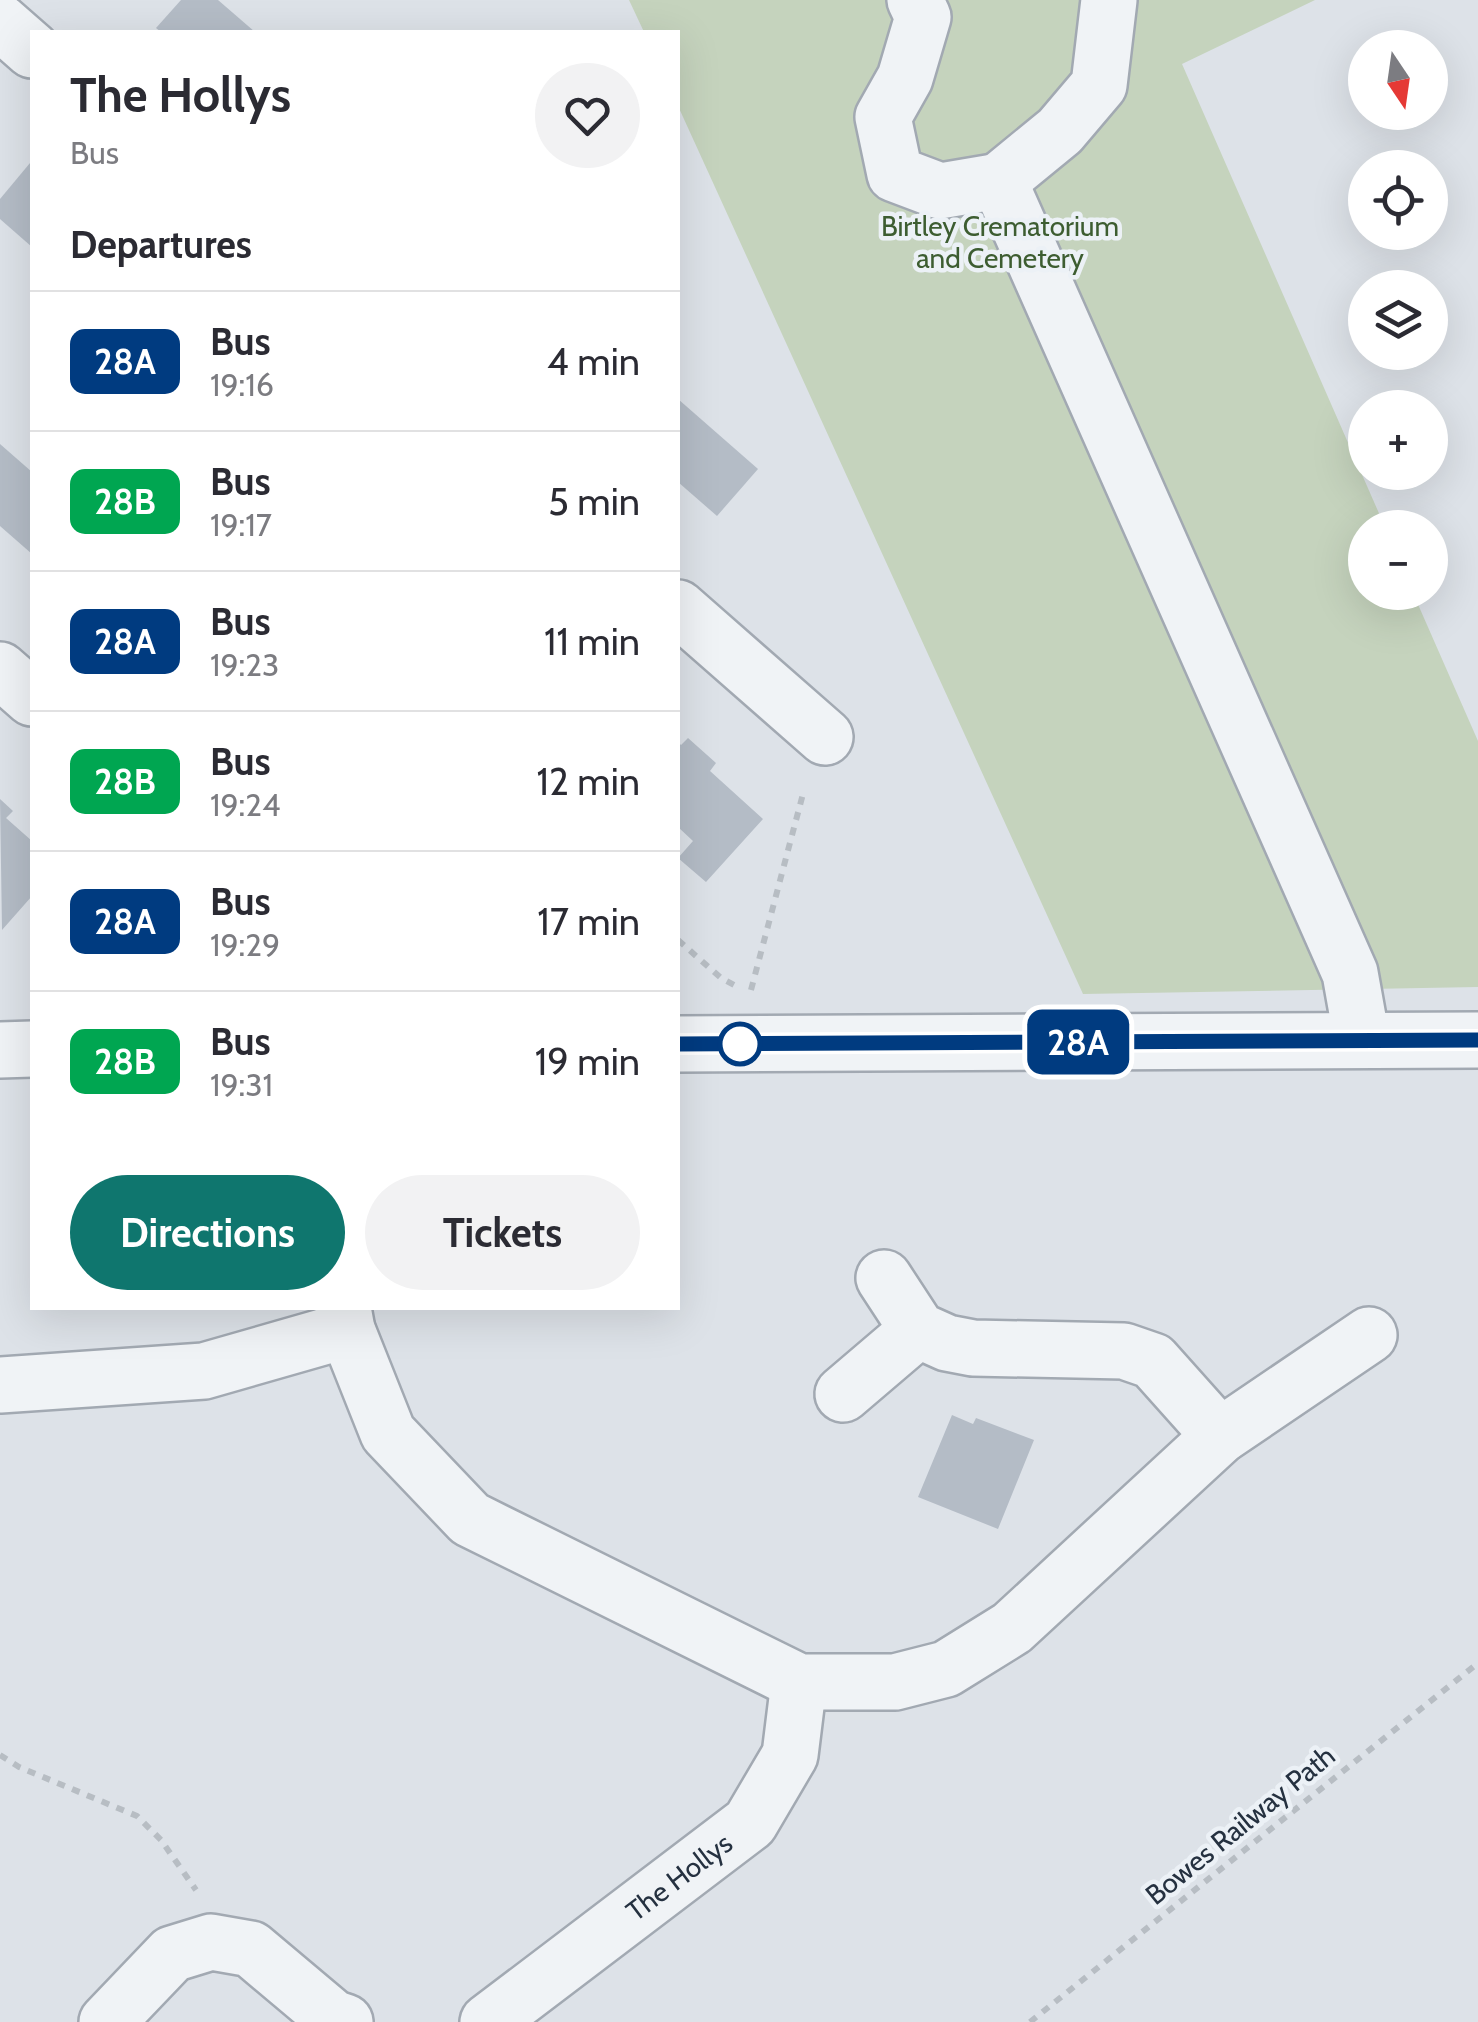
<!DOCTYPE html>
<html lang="en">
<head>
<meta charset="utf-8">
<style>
	:root { --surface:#fff; --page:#f2f2f3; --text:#2b2b33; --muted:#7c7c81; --line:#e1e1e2; --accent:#0f766e }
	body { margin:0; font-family:Cabin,sans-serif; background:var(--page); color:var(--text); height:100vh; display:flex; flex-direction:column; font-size:38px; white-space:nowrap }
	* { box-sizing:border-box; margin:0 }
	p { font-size:32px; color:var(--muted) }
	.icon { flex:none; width:55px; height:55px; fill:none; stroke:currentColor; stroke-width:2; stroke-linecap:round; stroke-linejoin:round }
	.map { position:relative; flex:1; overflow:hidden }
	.details { position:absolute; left:30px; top:30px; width:650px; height:1280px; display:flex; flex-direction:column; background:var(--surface); border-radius:0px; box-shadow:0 10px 40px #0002 }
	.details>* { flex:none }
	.badge { padding:0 20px; border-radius:15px; font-size:35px; line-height:65px }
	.needle { width:65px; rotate:167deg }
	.tools { position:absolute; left:1348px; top:30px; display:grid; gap:20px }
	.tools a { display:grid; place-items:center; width:100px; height:100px; border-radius:50%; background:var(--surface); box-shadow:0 10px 40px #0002; font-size:50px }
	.map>.badge { position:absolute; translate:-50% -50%; box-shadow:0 0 0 5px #fff }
	h2 { padding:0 40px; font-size:38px; line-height:90px }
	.round { display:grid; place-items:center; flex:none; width:105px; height:105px; border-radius:52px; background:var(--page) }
	.summary { display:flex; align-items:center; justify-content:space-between; height:170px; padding:0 40px }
	h1 { font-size:48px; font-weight:800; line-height:75px }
	.primary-button { display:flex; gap:20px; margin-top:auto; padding:20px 40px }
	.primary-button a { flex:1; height:115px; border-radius:60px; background:var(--accent); color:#fff; font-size:40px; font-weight:800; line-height:115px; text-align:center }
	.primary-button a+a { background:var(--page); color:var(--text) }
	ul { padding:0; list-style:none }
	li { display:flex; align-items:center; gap:30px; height:140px; padding:0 40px; border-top:2px solid var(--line) }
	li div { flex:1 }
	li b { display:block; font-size:38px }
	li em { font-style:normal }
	li .badge { min-width:110px; font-weight:700; text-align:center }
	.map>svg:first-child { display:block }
	.green { fill:#c5d3bd }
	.building { fill:#b4bcc6 }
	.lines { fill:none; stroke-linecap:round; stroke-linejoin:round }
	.minor-casing { stroke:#a2a9b2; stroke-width:60 }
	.path { stroke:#b7bdc3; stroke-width:6; stroke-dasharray:8 8; stroke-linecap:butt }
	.minor { stroke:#f0f3f6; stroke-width:55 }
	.line-casing { stroke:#fff; stroke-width:22 }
	.line { stroke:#003b80; stroke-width:15 }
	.stop-dot { fill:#fff; stroke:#003b80; stroke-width:5 }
	.labels { text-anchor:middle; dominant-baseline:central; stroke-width:9; stroke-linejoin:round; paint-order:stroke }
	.park-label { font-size:28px; fill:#3d5d31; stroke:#ecf1f6 }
	.street-label { font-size:28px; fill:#253140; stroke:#ecf1f6 }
</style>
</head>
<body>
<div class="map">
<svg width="1478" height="2022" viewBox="0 0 1478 2022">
	<rect width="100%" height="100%" fill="#dde2e8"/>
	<!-- green -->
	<path class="green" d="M 629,0 L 1315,0 L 1182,64 L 1385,527 L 1365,528 L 1365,592 L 1413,593 L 1478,741 L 1478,987 L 1083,994 L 678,106 L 678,32 L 644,32 Z"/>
	<!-- building -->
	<g class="building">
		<path d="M 181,0 L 218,0 L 255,32 L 161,32 L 156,28 Z"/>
		<path d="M 30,163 L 32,165 L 32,247 L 0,219 L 0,199 Z"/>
		<path d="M 678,399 L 758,469 L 717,516 L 678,482 Z"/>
		<path d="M 0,444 L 32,472 L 32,554 L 0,526 Z"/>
		<path d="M 688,738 L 716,763 L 710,771 L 763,819 L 706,882 L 678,858 L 693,841 L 678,827 L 678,742 L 681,745 Z"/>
		<path d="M 0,799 L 13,811 L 6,818 L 32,841 L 32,896 L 2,930 Z"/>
		<path d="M 952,1415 L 973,1424 L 976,1418 L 1034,1440 L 998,1529 L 918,1497 Z"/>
	</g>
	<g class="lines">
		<!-- minor casing -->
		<g class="minor-casing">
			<g id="minor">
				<path d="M 915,0 L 923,17 L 905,78 L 883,117 L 895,174 L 940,191 L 999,181 L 1350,973 L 1362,1040"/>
				<path d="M 0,22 L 32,50"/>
				<path d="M 999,181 L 1060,131 L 1099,85 L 1109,0"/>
				<path d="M 678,608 L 825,737"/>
				<path d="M 0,670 L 32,698"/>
				<path d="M 678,1044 L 1478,1040"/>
				<path d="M 0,1050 L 32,1049"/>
				<path d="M 884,1278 L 918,1330 L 947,1343 L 973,1348 L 1124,1351 L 1153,1361 L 1220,1436"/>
				<path d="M 343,1308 L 347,1330 L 388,1433 L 470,1519 L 799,1682 L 895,1682 L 946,1669 L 1012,1628 L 1220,1436 L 1369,1335"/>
				<path d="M 0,1385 L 204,1371 L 347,1330"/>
				<path d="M 843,1394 L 918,1330"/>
				<path d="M 107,2022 L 172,1954 L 211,1942 L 251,1949 L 333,2018 L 345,2022"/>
				<path id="s1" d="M 488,2022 L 750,1823 L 790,1755 L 799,1682"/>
			</g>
		</g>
		<!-- path -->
		<g class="path">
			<path d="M 678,940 L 721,978 L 736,986"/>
			<path d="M 751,990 L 804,790"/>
			<path d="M 0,1755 L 19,1767 L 137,1816 L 161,1840 L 196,1890"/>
			<path d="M 1030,2022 L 1478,1663"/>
		</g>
		<!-- minor -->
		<use href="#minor" class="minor"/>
	</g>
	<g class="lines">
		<!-- line casing -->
		<g class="line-casing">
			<path id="line" d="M 678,1044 L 1478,1040"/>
		</g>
		<!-- line -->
		<use href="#line" class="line"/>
	</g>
	<!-- markers -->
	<circle class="stop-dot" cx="740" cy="1044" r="20"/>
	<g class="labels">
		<!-- park labels -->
		<g class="park-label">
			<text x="1000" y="226">Birtley Crematorium<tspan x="1000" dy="32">and Cemetery</tspan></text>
		</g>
		<!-- street labels -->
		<g class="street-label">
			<text transform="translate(1240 1825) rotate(-39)">Bowes Railway Path</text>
			<text stroke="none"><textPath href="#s1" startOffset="240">The Hollys</textPath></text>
		</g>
	</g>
</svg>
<div class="tools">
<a><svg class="needle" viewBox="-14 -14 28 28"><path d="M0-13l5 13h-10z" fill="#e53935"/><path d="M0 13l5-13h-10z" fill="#7c7c81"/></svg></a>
<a><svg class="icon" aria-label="locate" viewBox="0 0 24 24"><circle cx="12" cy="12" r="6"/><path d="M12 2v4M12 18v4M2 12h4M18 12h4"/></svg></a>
<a><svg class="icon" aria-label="layers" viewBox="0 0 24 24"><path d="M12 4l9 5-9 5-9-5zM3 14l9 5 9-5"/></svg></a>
<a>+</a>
<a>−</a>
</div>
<b class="badge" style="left:1078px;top:1042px;background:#003b80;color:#fff">28A</b>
<section class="details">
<div class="summary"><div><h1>The Hollys</h1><p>Bus</p></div><a class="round"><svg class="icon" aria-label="heart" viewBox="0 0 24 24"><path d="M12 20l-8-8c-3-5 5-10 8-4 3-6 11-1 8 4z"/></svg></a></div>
<h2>Departures</h2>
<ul>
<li><span class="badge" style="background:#003b80;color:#fff">28A</span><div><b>Bus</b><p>19:16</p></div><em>4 min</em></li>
<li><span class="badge" style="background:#00a651;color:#fff">28B</span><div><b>Bus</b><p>19:17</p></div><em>5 min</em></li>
<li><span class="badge" style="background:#003b80;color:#fff">28A</span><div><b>Bus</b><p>19:23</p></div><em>11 min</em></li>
<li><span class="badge" style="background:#00a651;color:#fff">28B</span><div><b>Bus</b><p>19:24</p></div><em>12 min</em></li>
<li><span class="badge" style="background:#003b80;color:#fff">28A</span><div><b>Bus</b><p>19:29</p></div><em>17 min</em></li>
<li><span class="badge" style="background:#00a651;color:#fff">28B</span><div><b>Bus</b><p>19:31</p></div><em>19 min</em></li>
</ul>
<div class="primary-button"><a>Directions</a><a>Tickets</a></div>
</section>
</div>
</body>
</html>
